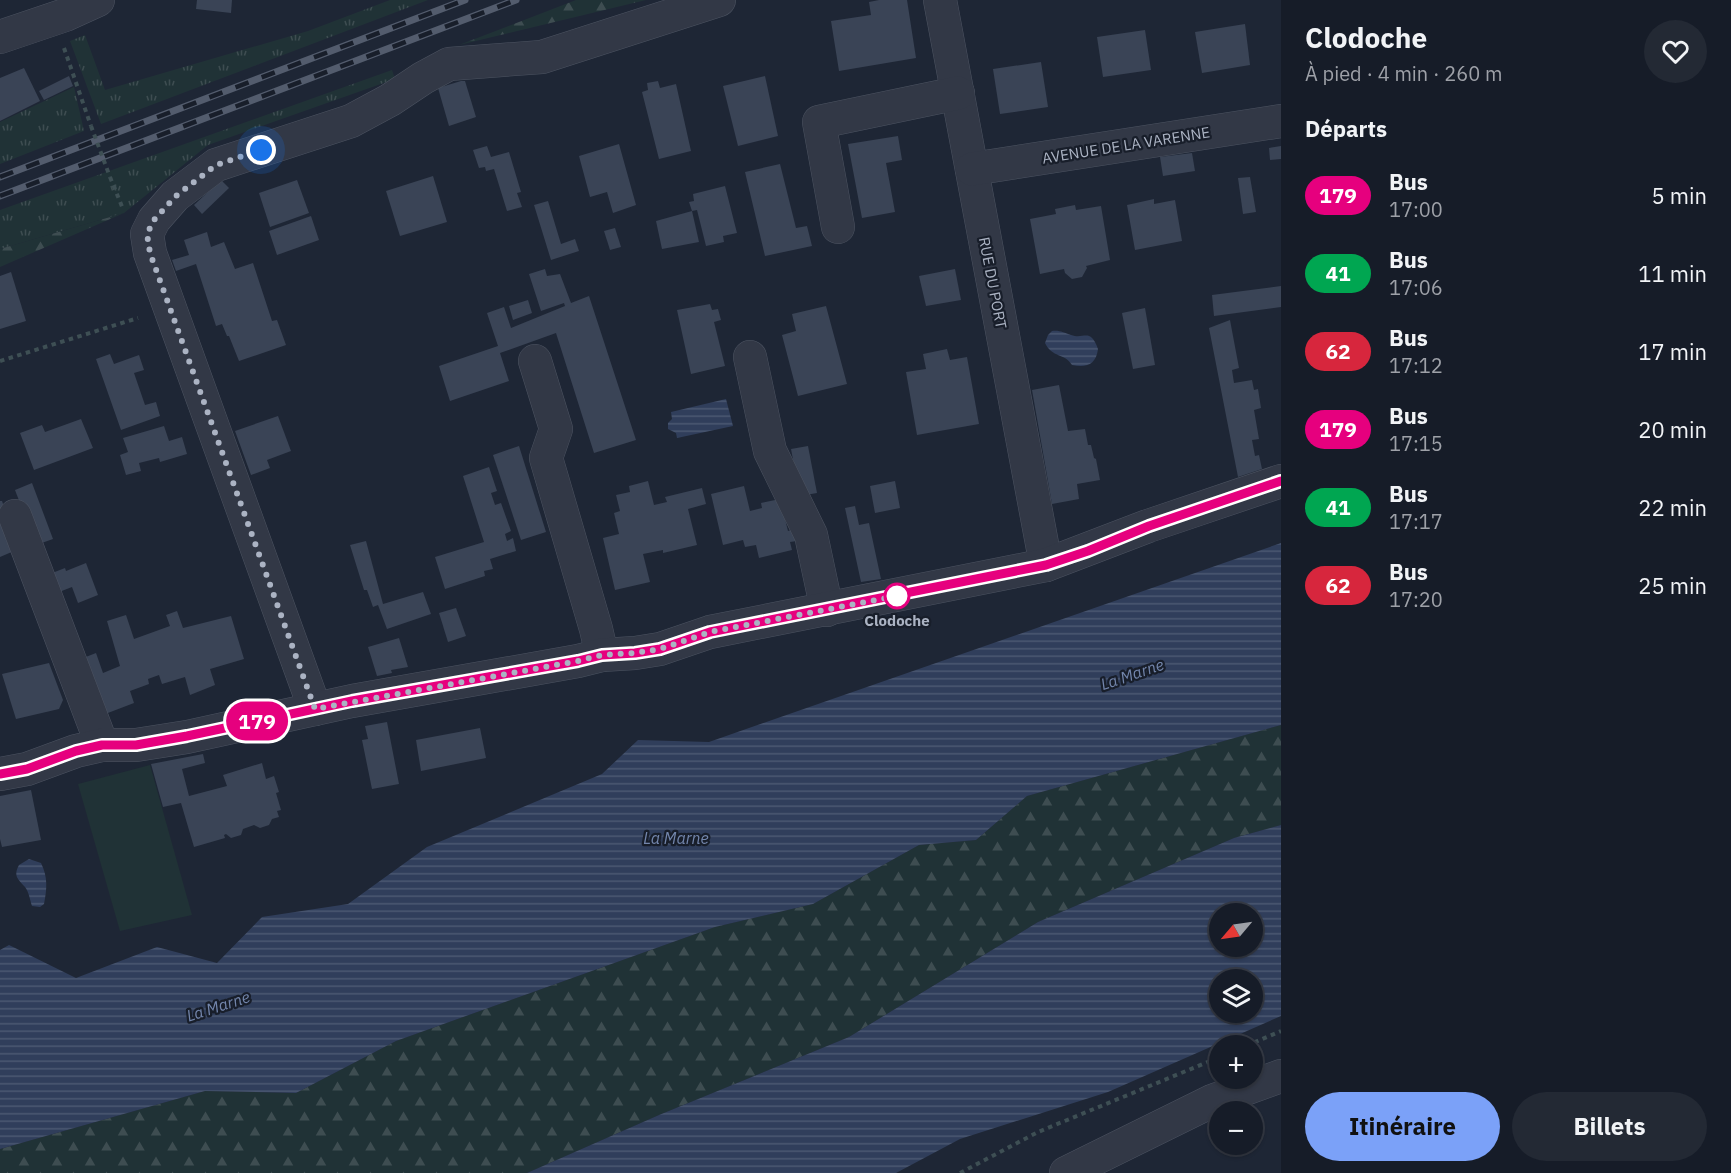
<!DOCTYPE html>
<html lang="fr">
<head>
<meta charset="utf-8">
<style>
	:root { --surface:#161c28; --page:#232934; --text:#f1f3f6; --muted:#9ea1a8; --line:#353a45; --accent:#7ba1f8 }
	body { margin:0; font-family:"IBM Plex Sans",sans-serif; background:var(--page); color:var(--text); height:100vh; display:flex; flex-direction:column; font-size:22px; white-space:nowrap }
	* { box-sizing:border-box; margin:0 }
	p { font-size:20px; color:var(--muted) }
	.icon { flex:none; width:33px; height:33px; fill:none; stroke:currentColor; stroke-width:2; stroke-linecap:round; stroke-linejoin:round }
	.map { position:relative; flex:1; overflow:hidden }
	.details { display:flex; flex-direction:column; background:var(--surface); width:450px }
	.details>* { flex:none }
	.badge { padding:0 12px; border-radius:20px; font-size:21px; line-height:39px }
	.needle { width:39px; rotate:241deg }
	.fabs { position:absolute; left:1209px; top:903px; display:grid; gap:12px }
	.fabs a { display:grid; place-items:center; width:54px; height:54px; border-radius:50%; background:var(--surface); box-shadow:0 2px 4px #0004,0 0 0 2px var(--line); font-size:30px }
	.you { position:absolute; width:30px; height:30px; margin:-15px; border:4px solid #fff; border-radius:50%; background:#1a73e8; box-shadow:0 0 0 9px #1a73e833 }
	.map>.badge { position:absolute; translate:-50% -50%; box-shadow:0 0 0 3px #fff }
	h2 { padding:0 24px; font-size:22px; line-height:54px }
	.round { display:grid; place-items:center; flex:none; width:63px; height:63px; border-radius:32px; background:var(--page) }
	.head { display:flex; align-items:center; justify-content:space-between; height:102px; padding:0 24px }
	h1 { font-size:28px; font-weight:700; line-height:45px }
	.primary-button { display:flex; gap:12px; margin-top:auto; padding:12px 24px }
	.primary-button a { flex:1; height:69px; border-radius:36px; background:var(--accent); color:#111; font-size:24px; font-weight:700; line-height:69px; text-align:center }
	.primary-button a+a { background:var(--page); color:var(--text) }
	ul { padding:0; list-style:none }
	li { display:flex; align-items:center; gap:18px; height:78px; padding:0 24px }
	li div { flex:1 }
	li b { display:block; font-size:22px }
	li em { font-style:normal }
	li .badge { min-width:66px; font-weight:700; text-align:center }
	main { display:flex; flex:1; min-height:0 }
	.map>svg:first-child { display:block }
	.grass { fill:url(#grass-tufts) }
	.forest { fill:url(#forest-firs) }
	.pitch { fill:#203236 }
	.water { fill:url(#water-rules); fill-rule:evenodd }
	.building { fill:#3a4456 }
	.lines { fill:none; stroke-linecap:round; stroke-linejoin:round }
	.minor-casing { stroke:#4c5361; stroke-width:34 }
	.path { stroke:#3e4f54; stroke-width:4; stroke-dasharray:4.5 4.5; stroke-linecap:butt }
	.minor { stroke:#323846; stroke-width:33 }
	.rail-casing { stroke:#535c6d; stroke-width:7 }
	.rail { stroke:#181e2a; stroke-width:4.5; stroke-dasharray:14; stroke-linecap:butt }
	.path-bridge { stroke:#3e4f54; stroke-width:4; stroke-dasharray:4.5 4.5; stroke-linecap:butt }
	.line-casing { stroke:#fff; stroke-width:14 }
	.line { stroke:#e6007e; stroke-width:9 }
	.walk { stroke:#abb3c3; stroke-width:6; stroke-dasharray:0 10.8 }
	.stop-dot { fill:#fff; stroke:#e6007e; stroke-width:3 }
	.labels { text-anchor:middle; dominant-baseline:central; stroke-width:4.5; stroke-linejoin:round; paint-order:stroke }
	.street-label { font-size:15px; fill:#abb3c3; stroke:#181e2a }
	.stop-label { font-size:15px; font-weight:bold; fill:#abb3c3; stroke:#181e2a }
	.water-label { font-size:16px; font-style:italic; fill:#7386ac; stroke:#181e2a }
</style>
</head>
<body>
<main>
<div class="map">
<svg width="1281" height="1173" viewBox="0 0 1281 1173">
	<defs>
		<pattern id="grass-tufts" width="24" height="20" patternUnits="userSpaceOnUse" patternTransform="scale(1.5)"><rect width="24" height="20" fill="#203236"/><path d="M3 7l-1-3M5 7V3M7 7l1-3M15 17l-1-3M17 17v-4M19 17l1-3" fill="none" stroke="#3e4d51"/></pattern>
		<pattern id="forest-firs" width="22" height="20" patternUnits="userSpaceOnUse" patternTransform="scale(1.5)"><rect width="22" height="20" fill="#203236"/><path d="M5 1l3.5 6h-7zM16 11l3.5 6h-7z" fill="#3e4d51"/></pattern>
		<pattern id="water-rules" width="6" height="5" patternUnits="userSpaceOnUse" patternTransform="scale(1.5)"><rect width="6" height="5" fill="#303e5b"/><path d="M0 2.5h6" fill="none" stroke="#4b5871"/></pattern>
	</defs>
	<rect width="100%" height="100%" fill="#1e2635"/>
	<!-- grass -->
	<g class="grass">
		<path d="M 390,0 L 428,0 L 101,124 L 70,41 L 85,35 L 105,90 L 308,31 Z"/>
		<path d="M 392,70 L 395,79 L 208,145 L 124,213 L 0,249 L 0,210 Z"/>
		<path d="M 74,87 L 84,131 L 0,164 L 0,122 Z"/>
	</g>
	<!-- forest -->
	<g class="forest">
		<path d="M 576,0 L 646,0 L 459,45 Z"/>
		<path d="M 124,213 L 0,267 L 0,249 Z"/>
		<path d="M 1281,725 L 1281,825 L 1234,838 L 1038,922 L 849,1037 L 659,1115 L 527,1173 L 0,1173 L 0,1149 L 205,1091 L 296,1093 L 396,1041 L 715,927 L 813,904 L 919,845 L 976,840 L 1027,796 Z"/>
	</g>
	<!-- pitch -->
	<path class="pitch" d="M 150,765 L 192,915 L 120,931 L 78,784 Z"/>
	<!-- water -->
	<g class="water">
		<path d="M 1052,331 C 1060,330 1064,333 1071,335 C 1084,340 1090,327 1098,349 C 1096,365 1086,368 1072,365 C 1065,353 1052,358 1045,343 L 1048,335 Z"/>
		<path d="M 726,399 L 733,426 L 677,438 L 676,433 L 668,429 L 668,423 L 672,419 L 671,412 Z"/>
		<path d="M 1281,543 L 1281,725 L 1027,796 L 976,840 L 919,845 L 813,904 L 715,927 L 396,1041 L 296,1093 L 205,1091 L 0,1149 L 0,950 L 9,945 L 76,978 L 157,947 L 217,963 L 262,917 L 348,904 L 427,847 L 602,774 L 638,740 L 709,742 Z"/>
		<path d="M 1281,825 L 1281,1016 L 1108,1092 L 960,1139 L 896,1173 L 527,1173 L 659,1115 L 849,1037 L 1038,922 L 1234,838 ZM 1220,914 L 1252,914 L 1252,946 L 1220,946 ZM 1220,980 L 1252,980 L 1252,1012 L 1220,1012 Z"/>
		<path d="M 29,859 L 41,863 C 48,877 47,889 44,904 L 40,907 L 32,906 C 30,900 29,892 25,887 C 18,879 13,876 19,865 Z"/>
	</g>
	<!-- building -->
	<g class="building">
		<path d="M 197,0 L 232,0 L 231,13 L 196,9 Z"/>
		<path d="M 879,0 L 907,0 L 916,58 L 839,71 L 831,21 L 871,15 L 869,2 Z"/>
		<path d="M 1245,24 L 1250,65 L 1202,73 L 1195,32 Z"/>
		<path d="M 1145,30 L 1151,70 L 1103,77 L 1097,37 Z"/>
		<path d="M 1041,62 L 1048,107 L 1000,114 L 993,69 Z"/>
		<path d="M 24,68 L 40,101 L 0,121 L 0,78 Z"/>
		<path d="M 69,76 L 73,86 L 44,100 L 39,91 Z"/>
		<path d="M 765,76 L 778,136 L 738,146 L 723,86 Z"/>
		<path d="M 461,81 L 465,81 L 476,117 L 449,126 L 438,88 Z"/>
		<path d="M 658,81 L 660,88 L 676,84 L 691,151 L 659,159 L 642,92 L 648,90 L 647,83 Z"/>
		<path d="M 898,136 L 902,160 L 886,163 L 895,212 L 862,218 L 848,144 Z"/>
		<path d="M 619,144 L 636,205 L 613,213 L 607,192 L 590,197 L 579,156 Z"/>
		<path d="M 487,146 L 491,157 L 509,152 L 521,192 L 517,193 L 522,207 L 507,211 L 494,169 L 486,171 L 485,167 L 479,168 L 473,150 Z"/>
		<path d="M 1281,146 L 1281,159 L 1270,160 L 1269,148 Z"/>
		<path d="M 1192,153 L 1195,171 L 1163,176 L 1160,157 Z"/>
		<path d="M 780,164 L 796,228 L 807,226 L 812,246 L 765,256 L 745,172 Z"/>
		<path d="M 433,176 L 447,222 L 400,236 L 386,191 Z"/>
		<path d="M 1250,177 L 1256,212 L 1243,214 L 1238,178 Z"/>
		<path d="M 221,180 L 229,188 L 202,214 L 194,205 Z"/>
		<path d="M 297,180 L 309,213 L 270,227 L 259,193 Z"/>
		<path d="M 725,186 L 737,233 L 723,236 L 724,242 L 706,246 L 697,210 L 692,211 L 689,202 L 694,201 L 693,194 Z"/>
		<path d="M 1154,199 L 1154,204 L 1175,200 L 1182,241 L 1135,250 L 1127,205 Z"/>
		<path d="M 548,201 L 561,244 L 575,239 L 579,251 L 551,260 L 534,205 Z"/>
		<path d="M 1075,205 L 1076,210 L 1101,206 L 1110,260 L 1086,266 L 1087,268 L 1082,277 L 1072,279 L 1065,273 L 1064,269 L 1040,274 L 1030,219 L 1056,214 L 1055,209 Z"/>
		<path d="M 692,211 L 699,242 L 662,249 L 656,221 Z"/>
		<path d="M 311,216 L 319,240 L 277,255 L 269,231 Z"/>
		<path d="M 615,228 L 621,247 L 610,250 L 604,231 Z"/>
		<path d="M 207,232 L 211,247 L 224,242 L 235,269 L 253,263 L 272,321 L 277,320 L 286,345 L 239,361 L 229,336 L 227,336 L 222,324 L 216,326 L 196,264 L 176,271 L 172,260 L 189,255 L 184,240 Z"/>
		<path d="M 545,269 L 547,276 L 560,274 L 571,303 L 589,296 L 636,440 L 594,453 L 556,333 L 500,353 L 509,381 L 450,401 L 439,366 L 498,346 L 487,313 L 504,307 L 511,328 L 565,306 L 564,303 L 541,311 L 529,274 Z"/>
		<path d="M 955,269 L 961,300 L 926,306 L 919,276 Z"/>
		<path d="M 11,272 L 26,321 L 0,329 L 0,276 Z"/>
		<path d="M 1281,286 L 1281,307 L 1214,316 L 1212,295 Z"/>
		<path d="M 528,300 L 532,313 L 513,320 L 509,306 Z"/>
		<path d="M 710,304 L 712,310 L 718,309 L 721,320 L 714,322 L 725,366 L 691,374 L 677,310 Z"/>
		<path d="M 826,306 L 847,384 L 798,396 L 782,335 L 796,331 L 792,314 Z"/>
		<path d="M 1145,308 L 1155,365 L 1133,369 L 1122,313 Z"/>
		<path d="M 1230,320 L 1239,368 L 1232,370 L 1234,383 L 1252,380 L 1254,390 L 1258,389 L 1261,408 L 1254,410 L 1259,439 L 1252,440 L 1255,456 L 1259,455 L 1262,469 L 1238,477 L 1209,328 Z"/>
		<path d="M 947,349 L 950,360 L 967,357 L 979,424 L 917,435 L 906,372 L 926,369 L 923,354 Z"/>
		<path d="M 110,354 L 114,364 L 139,355 L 144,370 L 134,373 L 145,405 L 156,402 L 160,416 L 121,430 L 96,359 Z"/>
		<path d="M 1059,385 L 1068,431 L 1085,429 L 1088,445 L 1091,445 L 1094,458 L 1096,459 L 1100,480 L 1077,484 L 1079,499 L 1052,504 L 1032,390 Z"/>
		<path d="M 278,416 L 291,451 L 267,460 L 270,468 L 251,475 L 235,431 Z"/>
		<path d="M 81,419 L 93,448 L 34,470 L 20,433 L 42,425 L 45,432 Z"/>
		<path d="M 164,426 L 169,441 L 182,437 L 187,454 L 160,462 L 159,458 L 139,463 L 141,471 L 126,475 L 120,455 L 128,452 L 123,438 Z"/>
		<path d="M 519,446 L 546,532 L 521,540 L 493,455 Z"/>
		<path d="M 808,446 L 817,493 L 800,496 L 791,449 Z"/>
		<path d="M 489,467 L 497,491 L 491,493 L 495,505 L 501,503 L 511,531 L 505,534 L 507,541 L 513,538 L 516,551 L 490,559 L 493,569 L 484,571 L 485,576 L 445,589 L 435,557 L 484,542 L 463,476 Z"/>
		<path d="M 648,481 L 654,505 L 667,502 L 665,497 L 702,488 L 706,504 L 688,509 L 697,545 L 663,553 L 663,550 L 643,554 L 650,582 L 615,590 L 603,538 L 619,534 L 614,513 L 620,511 L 616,495 L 630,492 L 629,486 Z"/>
		<path d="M 895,481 L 900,508 L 875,513 L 870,486 Z"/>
		<path d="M 32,483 L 53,539 L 36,545 L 15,490 Z"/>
		<path d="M 744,486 L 750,511 L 762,508 L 761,503 L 780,499 L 788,531 L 794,529 L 797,541 L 790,542 L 792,550 L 759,558 L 756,545 L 745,547 L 743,540 L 723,545 L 711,494 Z"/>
		<path d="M 0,501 L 2,501 L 16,541 L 14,551 L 0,557 Z"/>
		<path d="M 855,506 L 859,525 L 869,523 L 881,579 L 861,582 L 845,508 Z"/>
		<path d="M 366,541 L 383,604 L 423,592 L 431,614 L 387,629 L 378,605 L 373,607 L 367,590 L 364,590 L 350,545 Z"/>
		<path d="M 86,563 L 98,595 L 78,603 L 72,587 L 54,594 L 47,575 L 65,568 L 66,571 Z"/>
		<path d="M 456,608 L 466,636 L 448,642 L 439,613 Z"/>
		<path d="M 177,611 L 183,628 L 231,616 L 244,659 L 210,669 L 215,685 L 190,695 L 185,677 L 162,684 L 159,675 L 148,679 L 149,684 L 130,691 L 134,703 L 100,716 L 78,660 L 96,653 L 103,673 L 120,666 L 107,621 L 126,615 L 134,639 L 170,626 L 166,615 Z"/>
		<path d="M 399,638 L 408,667 L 391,670 L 392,673 L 377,676 L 368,647 Z"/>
		<path d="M 49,663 L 63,700 L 59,709 L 16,719 L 2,674 Z"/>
		<path d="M 387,722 L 399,784 L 372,789 L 362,740 L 368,739 L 365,726 Z"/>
		<path d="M 480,728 L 486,758 L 421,771 L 416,740 Z"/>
		<path d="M 203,754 L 205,763 L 182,769 L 189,796 L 227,786 L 223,775 L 262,763 L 266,779 L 274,776 L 279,792 L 276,793 L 281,810 L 277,811 L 279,817 L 272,819 L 269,825 L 260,828 L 254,825 L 243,829 L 241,835 L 231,838 L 226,834 L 224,835 L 225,838 L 194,847 L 181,803 L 163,807 L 151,764 Z"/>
		<path d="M 31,790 L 41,840 L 2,847 L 0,839 L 0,796 Z"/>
	</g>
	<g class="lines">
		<!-- minor casing -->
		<g class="minor-casing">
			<g id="minor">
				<path d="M 940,0 L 1046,565"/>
				<path d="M 0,37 L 65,15 L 98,0"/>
				<path d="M 972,169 L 1281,121"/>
				<path d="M 838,227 L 819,122 L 958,93"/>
				<path d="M 750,357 L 770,451 L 811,535 L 827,610"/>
				<path d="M 535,361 L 556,429 L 546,458 L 596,629 L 602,655"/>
				<path d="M 15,516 L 102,745"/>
				<path d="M 315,709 L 150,253 L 147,234 L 154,220 L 175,196 L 216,165 L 351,121 L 390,100 L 423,78 L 449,64 L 542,57 L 719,0"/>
				<path d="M 0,774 L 27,769 L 76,751 L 102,745 L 136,745 L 187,737 L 352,701 L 578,661 L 602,655 L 635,653 L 660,649 L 710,632 L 1046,565 L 1148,526 L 1281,481"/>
				<path d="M 1066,1173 L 1212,1101 L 1281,1076"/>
			</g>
		</g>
		<!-- path -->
		<g class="path">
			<path d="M 64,48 L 91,126"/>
			<path d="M 110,177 L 123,209"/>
			<path d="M 0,361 L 138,318"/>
			<path d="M 1246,1046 L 1281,1031"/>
			<path d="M 960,1173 L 1038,1132 L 1220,1057"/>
		</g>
		<!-- minor -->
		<use href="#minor" class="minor"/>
		<!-- rail casing -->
		<g class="rail-casing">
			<g id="rail">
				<path d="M 0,177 L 465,0"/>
				<path d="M 0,196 L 516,0"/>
			</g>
		</g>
		<!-- rail -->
		<use href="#rail" class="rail"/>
		<!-- path-bridge -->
		<path class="path-bridge" d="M 91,126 L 110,177"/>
	</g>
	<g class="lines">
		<!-- line casing -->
		<g class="line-casing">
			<path id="line" d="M 0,774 L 27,769 L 76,751 L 102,745 L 136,745 L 187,736 L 352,701 L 578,661 L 602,655 L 635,653 L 660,649 L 710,632 L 1046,565 L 1088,551 L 1149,526 L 1281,481"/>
		</g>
		<!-- line -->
		<use href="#line" class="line"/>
		<!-- walk -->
		<path class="walk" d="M 261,150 L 216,165 L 176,196 L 154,220 L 147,234 L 150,253 L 315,709 L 578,661 L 602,655 L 635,653 L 660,649 L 710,632 L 897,596"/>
	</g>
	<!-- markers -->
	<circle class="stop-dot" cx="897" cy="596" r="12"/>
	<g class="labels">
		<!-- street labels -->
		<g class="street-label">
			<text transform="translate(1126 145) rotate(-9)">AVENUE DE LA VARENNE</text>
			<text transform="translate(993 283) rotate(79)">RUE DU PORT</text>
		</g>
		<!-- stop labels -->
		<g class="stop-label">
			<text x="897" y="620">Clodoche</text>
		</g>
		<!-- water labels -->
		<g class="water-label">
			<text transform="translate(1132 674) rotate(-19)">La Marne</text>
			<text x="676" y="838">La Marne</text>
			<text transform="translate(218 1006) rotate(-18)">La Marne</text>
		</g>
	</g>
</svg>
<div class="fabs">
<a><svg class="needle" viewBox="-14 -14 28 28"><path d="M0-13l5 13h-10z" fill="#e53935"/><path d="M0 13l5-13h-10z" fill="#9ea1a8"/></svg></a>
<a><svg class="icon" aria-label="layers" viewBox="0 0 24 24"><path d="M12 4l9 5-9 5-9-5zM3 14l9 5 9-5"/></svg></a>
<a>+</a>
<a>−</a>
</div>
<div class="you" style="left:261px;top:150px"></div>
<b class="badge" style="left:257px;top:721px;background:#e6007e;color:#fff">179</b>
</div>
<section class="details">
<div class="head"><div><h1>Clodoche</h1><p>À pied · 4 min · 260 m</p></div><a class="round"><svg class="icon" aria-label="heart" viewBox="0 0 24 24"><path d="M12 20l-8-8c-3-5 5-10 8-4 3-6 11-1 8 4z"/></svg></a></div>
<h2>Départs</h2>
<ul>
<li><span class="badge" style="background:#e6007e;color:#fff">179</span><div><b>Bus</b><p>17:00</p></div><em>5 min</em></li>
<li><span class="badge" style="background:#00a651;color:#fff">41</span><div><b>Bus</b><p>17:06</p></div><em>11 min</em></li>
<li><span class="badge" style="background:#d7263d;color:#fff">62</span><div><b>Bus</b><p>17:12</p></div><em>17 min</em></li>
<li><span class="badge" style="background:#e6007e;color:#fff">179</span><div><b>Bus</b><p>17:15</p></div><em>20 min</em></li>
<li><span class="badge" style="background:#00a651;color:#fff">41</span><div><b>Bus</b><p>17:17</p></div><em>22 min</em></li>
<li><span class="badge" style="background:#d7263d;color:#fff">62</span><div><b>Bus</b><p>17:20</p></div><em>25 min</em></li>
</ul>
<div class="primary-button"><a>Itinéraire</a><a>Billets</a></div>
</section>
</main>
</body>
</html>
